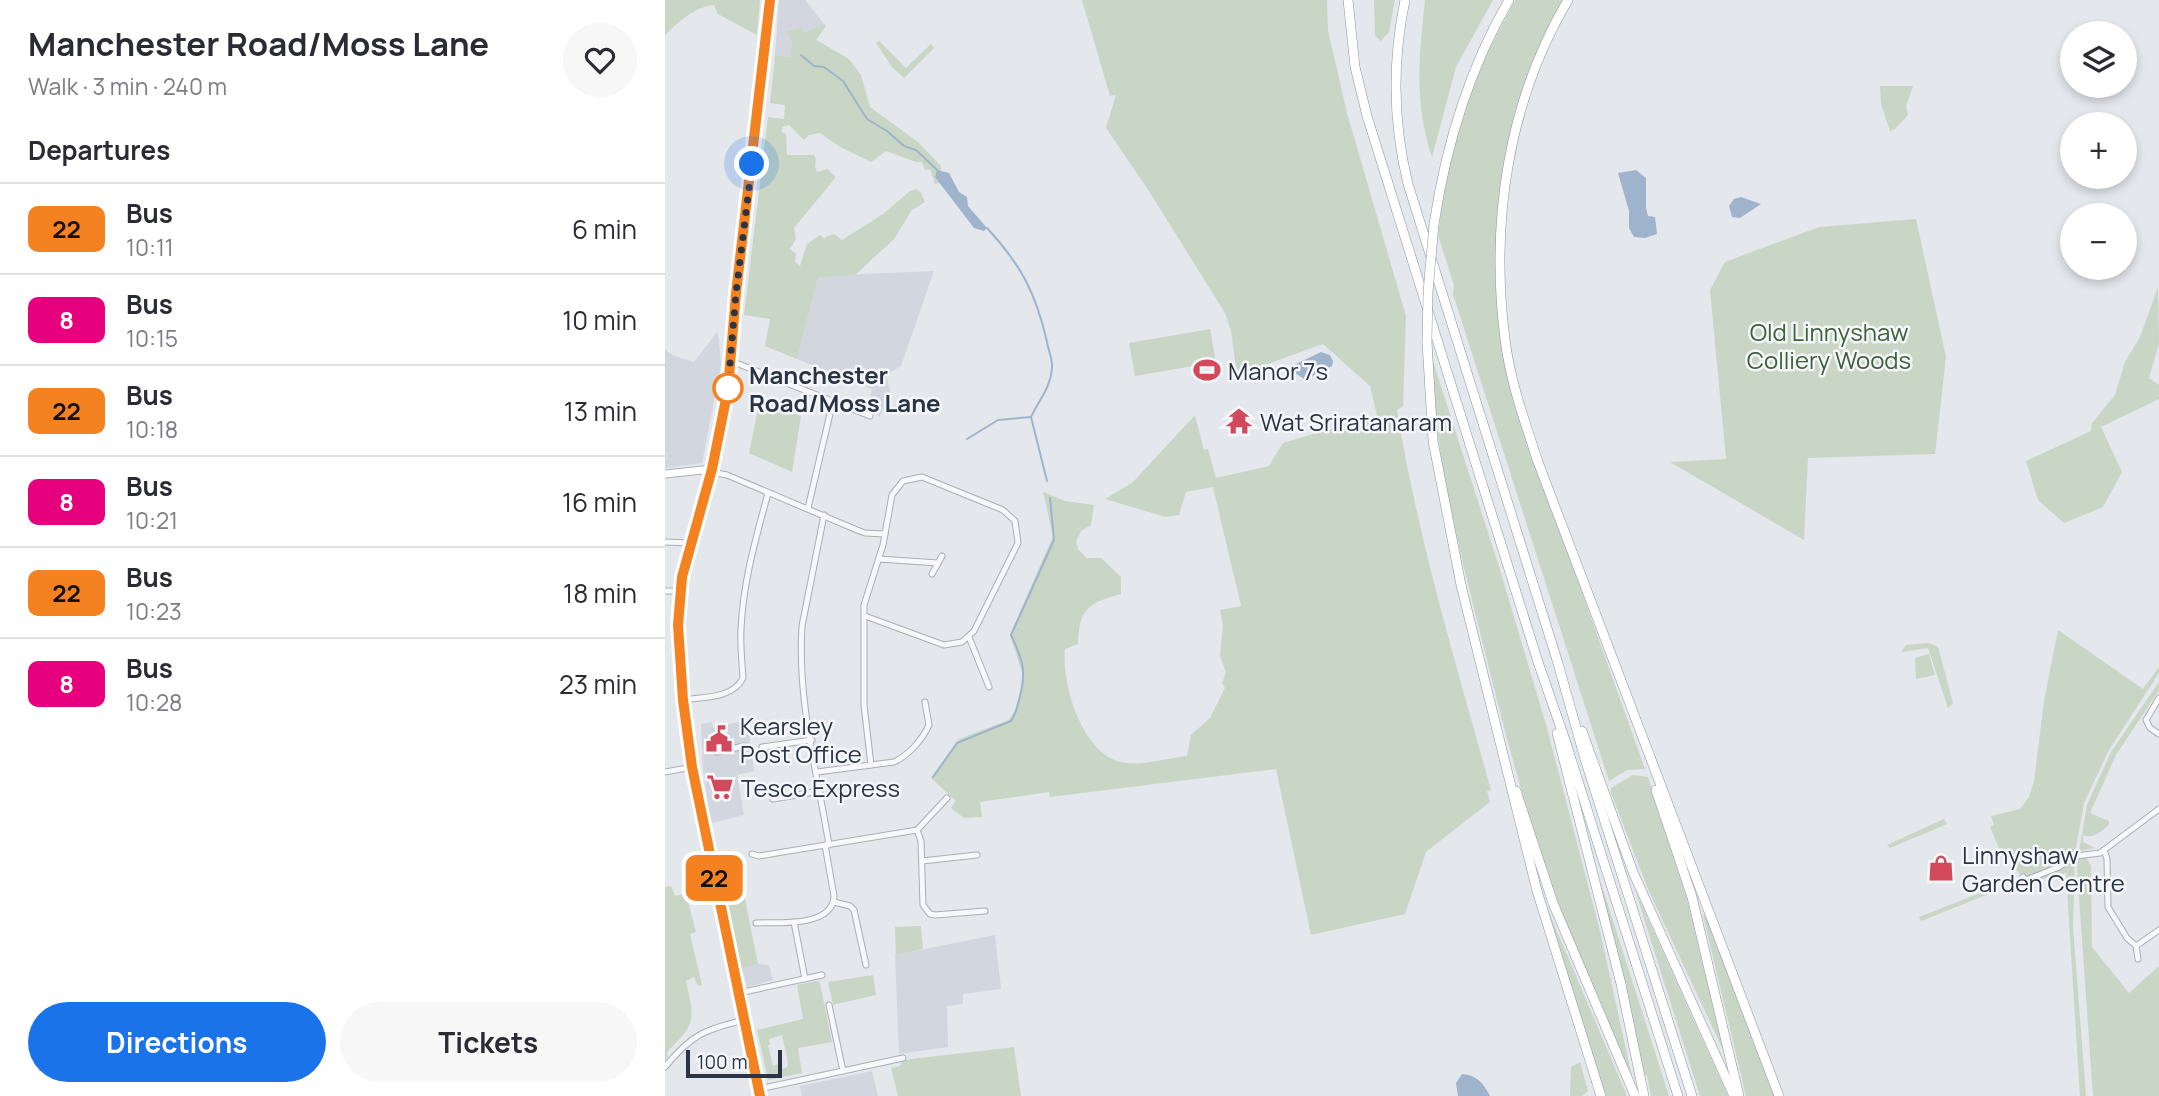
<!DOCTYPE html>
<html lang="en">
<head>
<meta charset="utf-8">
<style>
	:root { --surface:#fff; --page:#f7f7f7; --text:#2b2b33; --muted:#7c7c81; --line:#e1e1e2; --accent:#1a73e8 }
	body { margin:0; font-family:Manrope,sans-serif; background:var(--page); color:var(--text); height:100vh; display:flex; flex-direction:column; font-size:26px; white-space:nowrap }
	* { box-sizing:border-box; margin:0 }
	p { font-size:23px; color:var(--muted) }
	.icon { flex:none; width:38px; height:38px; fill:none; stroke:currentColor; stroke-width:2; stroke-linecap:round; stroke-linejoin:round }
	.map { position:relative; flex:1; overflow:hidden }
	.drawer { display:flex; flex-direction:column; background:var(--surface); width:665px }
	.drawer>* { flex:none }
	.badge { padding:0 14px; border-radius:10px; font-size:24px; line-height:46px }
	.controls { position:absolute; left:1395px; top:21px; display:grid; gap:14px }
	.controls a { display:grid; place-items:center; width:77px; height:77px; border-radius:50%; background:var(--surface); box-shadow:0 4px 10px #0003; font-size:35px }
	.scale { position:absolute; left:21px; bottom:18px; width:96px; box-sizing:border-box; padding-left:7px; border:4px solid #2b3445; border-top:0; font-size:19px; line-height:24px; white-space:nowrap; color:#2b3445; -webkit-text-stroke:5px #f4f6f9; paint-order:stroke }
	.you { position:absolute; width:35px; height:35px; margin:-18px; border:5px solid #fff; border-radius:50%; background:#1a73e8; box-shadow:0 0 0 10px #1a73e833 }
	.map>.badge { position:absolute; translate:-50% -50%; box-shadow:0 0 0 4px #fff }
	h2 { padding:0 28px; font-size:26px; line-height:63px }
	.round { display:grid; place-items:center; flex:none; width:74px; height:74px; border-radius:37px; background:var(--page) }
	.head { display:flex; align-items:center; justify-content:space-between; height:119px; padding:0 28px }
	h1 { font-size:33px; font-weight:700; line-height:52px }
	.cta { display:flex; gap:14px; margin-top:auto; padding:14px 28px }
	.cta a { flex:1; height:80px; border-radius:42px; background:var(--accent); color:#fff; font-size:28px; font-weight:700; line-height:80px; text-align:center }
	.cta a+a { background:var(--page); color:var(--text) }
	ul { padding:0; list-style:none }
	li { display:flex; align-items:center; gap:21px; height:91px; padding:0 28px; border-top:2px solid var(--line) }
	li div { flex:1 }
	li b { display:block; font-size:26px }
	li em { font-style:normal }
	li .badge { min-width:77px; font-weight:700; text-align:center }
	main { display:flex; flex:1; min-height:0 }
	.map>svg:first-child { display:block }
	.built { fill:#d2d6de }
	.green { fill:#c9d6c5; fill-rule:evenodd }
	.water { fill:#9fb4cc }
	.lines { fill:none; stroke-linecap:round; stroke-linejoin:round }
	.stream { stroke:#9fb4cc; stroke-width:2 }
	.street-casing { stroke:#a9aeb7; stroke-width:7 }
	.secondary-casing { stroke:#a9aeb7; stroke-width:9 }
	.primary-casing { stroke:#a3abb8; stroke-width:10 }
	.highway-casing { stroke:#8b94a3; stroke-width:10 }
	.street { stroke:#f7f8fa; stroke-width:5 }
	.secondary { stroke:#fff; stroke-width:7 }
	.primary { stroke:#fff; stroke-width:8 }
	.highway { stroke:#fff; stroke-width:9 }
	.highway-bridge-casing { stroke:#8b94a3; stroke-width:10; stroke-linecap:butt }
	.highway-bridge { stroke:#fff; stroke-width:9 }
	.line-casing { stroke:#fff; stroke-width:16 }
	.line { stroke:#f58220; stroke-width:10 }
	.walk { stroke:#2b3445; stroke-width:7; stroke-dasharray:0 12.6 }
	.stop-dot { fill:#fff; stroke:#f58220; stroke-width:3.5 }
	.labels { text-anchor:middle; dominant-baseline:central; stroke-width:5; stroke-linejoin:round; paint-order:stroke }
	.park-label { font-size:24px; fill:#3f6138; stroke:#f4f6f9 }
	.poi-label { font-size:24px; fill:#2b3445; stroke:#f4f6f9; text-anchor:start }
	.stop-label { font-size:24px; font-weight:bold; fill:#2b3445; stroke:#f4f6f9; text-anchor:start }
</style>
</head>
<body>
<main>
<section class="drawer">
<div class="head"><div><h1>Manchester Road/Moss Lane</h1><p>Walk · 3 min · 240 m</p></div><a class="round"><svg class="icon" aria-label="heart" viewBox="0 0 24 24"><path d="M12 20l-8-8c-3-5 5-10 8-4 3-6 11-1 8 4z"/></svg></a></div>
<h2>Departures</h2>
<ul>
<li><span class="badge" style="background:#f58220;color:#111">22</span><div><b>Bus</b><p>10:11</p></div><em>6 min</em></li>
<li><span class="badge" style="background:#e6007e;color:#fff">8</span><div><b>Bus</b><p>10:15</p></div><em>10 min</em></li>
<li><span class="badge" style="background:#f58220;color:#111">22</span><div><b>Bus</b><p>10:18</p></div><em>13 min</em></li>
<li><span class="badge" style="background:#e6007e;color:#fff">8</span><div><b>Bus</b><p>10:21</p></div><em>16 min</em></li>
<li><span class="badge" style="background:#f58220;color:#111">22</span><div><b>Bus</b><p>10:23</p></div><em>18 min</em></li>
<li><span class="badge" style="background:#e6007e;color:#fff">8</span><div><b>Bus</b><p>10:28</p></div><em>23 min</em></li>
</ul>
<div class="cta"><a>Directions</a><a>Tickets</a></div>
</section>
<div class="map">
<svg width="1494" height="1096" viewBox="0 0 1494 1096">
	<rect width="100%" height="100%" fill="#e4e7ec"/>
	<!-- built -->
	<g class="built">
		<path d="M 114,0 L 140,0 L 159,24 L 139,32 L 123,31 L 127,44 L 125,57 L 110,55 Z"/>
		<path d="M 269,271 L 236,366 L 221,375 L 226,393 L 215,416 L 201,411 L 207,389 L 132,359 L 153,276 Z"/>
		<path d="M 53,331 L 56,365 L 37,463 L 0,468 L 0,349 L 7,355 L 29,362 Z"/>
		<path d="M 82,720 L 89,771 L 72,775 L 79,815 L 46,823 L 38,770 L 36,724 L 47,722 L 48,728 Z"/>
		<path d="M 330,935 L 336,989 L 298,994 L 298,1004 L 282,1006 L 283,1047 L 234,1054 L 230,955 Z"/>
		<path d="M 93,964 L 104,965 L 108,980 L 82,987 L 77,967 Z"/>
		<path d="M 207,1071 L 213,1096 L 137,1096 L 135,1086 Z"/>
	</g>
	<!-- green -->
	<g class="green">
		<path d="M 0,0 L 95,0 L 92,35 L 53,14 L 49,5 C 29,7 14,22 0,35 Z"/>
		<path d="M 417,0 L 662,0 L 663,30 L 682,113 L 741,316 L 738,406 L 732,410 C 753,539 791,664 826,790 L 822,791 L 825,802 L 761,852 L 740,914 L 646,935 L 611,769 L 385,797 L 384,792 L 315,802 L 317,817 L 299,818 L 286,808 L 291,801 L 266,778 L 294,739 L 344,720 L 350,710 L 359,678 L 345,635 L 388,536 L 378,492 L 400,501 L 429,505 L 426,525 L 416,531 L 411,542 L 413,549 L 422,558 L 436,558 L 456,577 L 456,594 C 424,603 414,608 413,644 L 400,649 C 396,685 419,761 463,763 C 481,765 503,758 522,756 L 526,735 L 545,718 L 560,688 L 557,683 L 561,672 L 555,656 L 558,626 L 555,610 L 576,606 L 548,487 L 521,492 L 514,515 L 501,517 L 440,499 L 468,482 L 530,415 L 539,450 L 543,449 L 551,478 L 604,466 L 618,443 L 712,415 L 705,386 L 658,344 L 572,375 L 566,331 L 560,313 L 482,188 L 441,128 L 451,95 L 445,96 Z"/>
		<path d="M 709,0 L 730,0 L 724,32 L 716,41 L 710,36 Z"/>
		<path d="M 760,0 L 828,0 L 791,67 L 767,157 C 749,103 754,56 760,0 Z"/>
		<path d="M 850,0 L 898,0 C 827,136 814,265 853,413 L 980,769 L 962,770 L 944,781 L 788,294 L 789,285 L 773,235 L 782,167 L 795,119 L 812,73 Z"/>
		<path d="M 159,24 L 161,26 L 151,40 L 184,59 L 196,75 L 205,107 L 253,142 L 276,166 L 276,171 L 272,171 L 270,177 L 275,183 L 270,184 L 265,169 L 260,170 L 257,162 L 251,162 L 221,151 L 206,162 L 175,147 L 155,133 L 144,135 L 139,140 L 124,125 L 117,127 L 117,132 L 121,134 L 122,155 L 149,155 L 151,159 L 150,167 L 152,172 L 162,169 L 171,177 L 129,228 L 131,239 L 125,249 L 131,254 L 130,262 L 135,266 L 142,244 L 155,235 L 160,239 L 160,237 L 169,234 L 177,240 L 218,214 L 245,191 L 251,189 L 256,193 L 260,202 L 247,210 L 229,239 L 190,275 L 153,277 L 132,359 L 100,346 L 105,319 L 79,315 L 103,117 L 119,119 L 120,105 L 105,103 L 110,55 L 125,57 L 127,44 L 122,31 L 136,28 L 140,32 Z"/>
		<path d="M 214,41 L 241,68 L 266,44 L 269,48 L 239,78 L 227,67 L 211,43 Z"/>
		<path d="M 1215,86 L 1248,86 L 1241,106 L 1243,115 L 1230,129 L 1225,131 L 1216,104 Z"/>
		<path d="M 1251,219 L 1281,357 L 1270,454 L 1143,458 L 1139,540 L 1005,462 L 1061,459 L 1045,290 L 1060,262 L 1154,227 Z"/>
		<path d="M 1493,287 L 1494,344 L 1484,378 L 1494,385 L 1494,399 L 1436,427 L 1457,472 L 1438,507 L 1399,523 L 1373,500 L 1361,461 L 1426,431 L 1427,423 L 1450,395 L 1460,362 L 1475,337 Z"/>
		<path d="M 545,329 L 551,362 L 470,376 L 464,343 Z"/>
		<path d="M 767,358 L 836,573 L 882,728 L 935,931 L 967,1077 C 938,1010 907,944 883,876 C 855,794 834,708 813,624 C 791,536 769,449 767,358 Z"/>
		<path d="M 95,399 L 136,416 L 127,472 L 84,453 Z"/>
		<path d="M 1393,630 L 1478,689 L 1494,667 L 1494,673 L 1444,750 L 1419,803 L 1410,853 L 1408,927 L 1421,1096 L 1415,1096 L 1401,873 L 1362,883 L 1334,848 L 1325,827 L 1329,825 L 1326,816 L 1355,809 L 1364,797 L 1369,781 L 1379,701 Z"/>
		<path d="M 1263,643 L 1273,647 L 1288,703 L 1283,708 L 1263,648 L 1236,652 L 1241,645 Z"/>
		<path d="M 1264,654 L 1270,675 L 1251,679 L 1250,658 Z"/>
		<path d="M 1494,682 L 1494,690 L 1451,755 L 1425,813 L 1444,821 L 1444,825 C 1436,831 1428,840 1418,835 L 1418,842 L 1430,848 L 1414,851 L 1422,805 L 1446,752 Z"/>
		<path d="M 968,775 L 983,777 L 1021,895 L 1059,1052 L 983,889 L 946,793 L 946,788 Z"/>
		<path d="M 1279,819 L 1282,824 L 1225,848 L 1222,845 Z"/>
		<path d="M 1421,857 L 1426,866 L 1427,947 L 1464,993 L 1494,966 L 1494,1096 L 1428,1096 L 1412,869 L 1413,858 Z"/>
		<path d="M 935,880 L 1004,1096 L 986,1096 L 982,1075 L 979,1075 Z"/>
		<path d="M 6,886 L 10,896 L 21,894 L 31,932 L 25,934 L 37,985 L 33,986 L 29,977 L 21,981 C 30,1021 31,1023 2,1052 L 3,1056 L 0,1061 L 0,887 Z"/>
		<path d="M 1328,888 L 1321,895 L 1256,921 L 1254,917 Z"/>
		<path d="M 970,890 L 1063,1096 L 1035,1096 Z"/>
		<path d="M 79,894 L 93,964 L 76,968 L 60,898 Z"/>
		<path d="M 880,903 L 962,1096 L 941,1096 Z"/>
		<path d="M 1040,914 L 1110,1096 L 1081,1096 L 1038,915 Z"/>
		<path d="M 256,926 L 258,949 L 231,955 L 230,927 Z"/>
		<path d="M 208,975 L 211,995 L 168,1005 L 163,982 Z"/>
		<path d="M 152,981 L 155,983 L 167,1042 L 133,1048 L 137,1073 L 103,1080 L 92,1030 L 138,1019 L 132,985 ZM 117,1035 L 123,1062 L 122,1067 L 117,1069 L 116,1063 L 108,1066 L 103,1045 L 105,1045 L 104,1039 Z"/>
		<path d="M 349,1047 L 356,1096 L 233,1096 L 226,1068 L 235,1066 L 238,1060 Z"/>
		<path d="M 915,1062 L 923,1091 L 917,1096 L 905,1096 L 906,1067 Z"/>
	</g>
	<!-- water -->
	<g class="water">
		<path d="M 272,170 L 284,173 L 294,192 L 302,197 L 303,206 L 322,228 L 319,231 L 309,228 L 270,177 Z"/>
		<path d="M 971,170 L 981,178 L 981,208 L 983,216 L 990,217 L 992,234 L 980,238 L 969,237 L 964,228 L 964,211 L 953,173 Z"/>
		<path d="M 1076,197 L 1096,204 L 1075,218 L 1067,217 L 1064,206 L 1069,199 Z"/>
		<path d="M 656,352 L 665,355 L 668,361 L 667,366 L 642,379 L 639,379 L 630,373 L 629,365 Z"/>
		<path d="M 797,1074 C 812,1075 818,1083 825,1096 L 793,1096 L 791,1083 Z"/>
	</g>
	<g class="lines">
		<!-- stream -->
		<g class="stream">
			<path d="M 136,55 L 149,66 L 159,67 L 178,81 L 202,119 L 222,131 L 239,146 L 251,150 L 272,170"/>
			<path d="M 322,228 C 356,265 371,293 382,342 C 383,349 388,360 387,368 C 386,387 374,400 366,417 L 382,481"/>
			<path d="M 302,439 L 333,420 L 366,417"/>
			<path d="M 268,777 L 292,743 L 346,721 C 351,714 352,708 354,700 C 362,672 358,660 346,635 L 389,540 L 385,498"/>
		</g>
		<!-- street casing -->
		<g class="street-casing">
			<g id="street">
				<path d="M 66,361 L 205,416"/>
				<path d="M 46,472 L 62,475 L 192,530 L 200,533 L 220,534"/>
				<path d="M 143,508 L 168,401"/>
				<path d="M 159,515 L 137,626 C 132,699 152,772 164,845"/>
				<path d="M 0,542 L 25,543"/>
				<path d="M 214,559 L 273,563"/>
				<path d="M 267,574 L 277,556"/>
				<path d="M 0,591 L 15,591"/>
				<path d="M 200,616 L 279,645 L 297,642 L 309,631 L 353,543 L 350,521 L 338,510 L 257,477 L 238,481 L 227,495 L 218,545 L 199,605 L 199,705 L 206,765"/>
				<path d="M 304,637 L 324,687"/>
				<path d="M 1494,698 L 1481,720 L 1485,728 L 1494,734"/>
				<path d="M 18,700 C 37,697 68,699 78,678 C 77,662 75,645 76,629 C 78,582 91,538 103,493"/>
				<path d="M 97,747 L 147,740"/>
				<path d="M 52,752 L 79,746"/>
				<path d="M 0,772 L 28,767"/>
				<path d="M 152,772 L 229,762 C 244,755 257,740 264,725 L 260,702"/>
				<path d="M 108,799 L 155,791"/>
				<path d="M 252,830 L 256,841 L 258,905 L 265,914 L 270,915 L 320,911"/>
				<path d="M 1439,850 L 1442,859 L 1443,907 L 1462,938 L 1471,946 L 1473,959"/>
				<path d="M 87,854 L 94,856 L 252,830 L 282,798"/>
				<path d="M 257,861 L 312,855"/>
				<path d="M 1358,877 L 1361,880 L 1394,867 L 1411,856 L 1435,853 L 1494,809"/>
				<path d="M 169,902 L 185,906 L 189,910 L 201,965"/>
				<path d="M 129,922 L 140,979"/>
				<path d="M 91,923 C 112,922 168,928 169,896 L 160,845"/>
				<path d="M 1471,946 L 1494,930"/>
				<path d="M 74,993 L 157,975"/>
				<path d="M 164,1005 L 178,1071"/>
				<path d="M 0,1067 C 26,1035 40,1029 80,1020"/>
				<path d="M 94,1089 L 238,1058"/>
			</g>
		</g>
		<!-- secondary casing -->
		<g class="secondary-casing">
			<path id="secondary" d="M 0,474 L 47,469"/>
		</g>
		<!-- primary casing -->
		<g class="primary-casing">
			<path id="primary" d="M 95,1096 L 28,767 L 18,700 L 13,625 L 17,577 L 46,472 L 63,389 L 71,293 L 105,0"/>
		</g>
		<!-- highway casing -->
		<g class="highway-casing">
			<g id="highway">
				<path d="M 683,0 L 690,67 L 702,116 L 873,662 L 900,740 L 1013,1096"/>
				<path d="M 740,0 C 727,62 728,123 743,184 L 892,660 L 920,759 L 1027,1096"/>
				<path d="M 903,0 C 843,102 825,222 840,339 C 845,381 860,422 873,462 L 1114,1096"/>
				<path d="M 769,224 C 781,145 804,69 844,0"/>
				<path d="M 762,342 L 768,441 L 796,585 L 872,891 L 936,1096"/>
				<path d="M 917,731 L 968,872 L 1069,1096"/>
				<path d="M 892,733 L 956,984 L 979,1096"/>
				<path d="M 991,790 L 1027,897 L 1074,1096"/>
				<path d="M 851,791 L 888,903 L 970,1096"/>
			</g>
		</g>
		<!-- street -->
		<use href="#street" class="street"/>
		<!-- secondary -->
		<use href="#secondary" class="secondary"/>
		<!-- primary -->
		<use href="#primary" class="primary"/>
		<!-- highway -->
		<use href="#highway" class="highway"/>
		<!-- highway-bridge casing -->
		<g class="highway-bridge-casing">
			<path id="highway-bridge" d="M 762,342 L 763,292 L 769,224"/>
		</g>
		<!-- highway-bridge -->
		<use href="#highway-bridge" class="highway-bridge"/>
	</g>
	<g class="lines">
		<!-- line casing -->
		<g class="line-casing">
			<path id="line" d="M 95,1096 L 27,767 L 18,700 L 13,625 L 17,577 L 47,469 L 63,389 L 71,293 L 105,0"/>
		</g>
		<!-- line -->
		<use href="#line" class="line"/>
		<!-- walk -->
		<path class="walk" d="M 63,388 L 71,293 L 87,164"/>
	</g>
	<!-- icons -->
	<defs>
		<g id="stadium-bare" transform="scale(2.1)"><path d="M0-5a6.5 5 0 1 0 0 10a6.5 5 0 1 0 0-10ZM-3.5-1.8h7v3.6h-7Z" fill="#d1495b" stroke="#f4f6f9" stroke-width="2.5" paint-order="stroke"/></g>
		<g id="temple-bare" transform="scale(2.1)"><path d="M0-6L5-2H3V0L6.5 2.5H4V6H1.5V3h-3V6H-4V2.5H-6.5L-3 0V-2H-5Z" fill="#d1495b" stroke="#f4f6f9" stroke-width="2.5" paint-order="stroke"/></g>
		<g id="civic-bare" transform="scale(2.1)"><path d="M-.6-6.5H3V-4.5H.6V-3L4-1V1h2V6H-6V1h2V-1L-.6-3ZM-1.2 2.5V6h2.4V2.5Z" fill="#d1495b" stroke="#f4f6f9" stroke-width="2.5" paint-order="stroke"/></g>
		<g id="supermarket-bare" transform="scale(2.1)"><path d="M-6-5.5h2.5l.6 2H6L4.5 2H-2.5L-4.4-4H-6ZM-1.5 3.2a1.3 1.3 0 1 0 .1 0ZM3 3.2a1.3 1.3 0 1 0 .1 0Z" fill="#d1495b" stroke="#f4f6f9" stroke-width="2.5" paint-order="stroke"/></g>
		<g id="shop-bare" transform="scale(2.1)"><path d="M-5-2.5h2.3a2.7 3.5 0 0 1 5.4 0H5L5.5 6h-11ZM-1.5-2.5h3a1.5 2.3 0 0 0-3 0Z" fill="#d1495b" stroke="#f4f6f9" stroke-width="2.5" paint-order="stroke"/></g>
	</defs>
	<g fill-rule="evenodd">
		<use href="#stadium-bare" x="542" y="370"/>
		<use href="#temple-bare" x="574" y="421"/>
		<use href="#civic-bare" x="54" y="739"/>
		<use href="#supermarket-bare" x="55" y="787"/>
		<use href="#shop-bare" x="1276" y="868"/>
	</g>
	<!-- markers -->
	<circle class="stop-dot" cx="63" cy="388" r="14"/>
	<g class="labels">
		<!-- park labels -->
		<g class="park-label">
			<text x="1164" y="331">Old Linnyshaw<tspan x="1164" dy="28">Colliery Woods</tspan></text>
		</g>
		<!-- poi labels -->
		<g class="poi-label">
			<text x="563" y="370">Manor 7s</text>
			<text x="595" y="421">Wat Sriratanaram</text>
			<text x="75" y="725">Kearsley<tspan x="75" dy="28">Post Office</tspan></text>
			<text x="76" y="787">Tesco Express</text>
			<text x="1297" y="854">Linnyshaw<tspan x="1297" dy="28">Garden Centre</tspan></text>
		</g>
		<!-- stop labels -->
		<g class="stop-label">
			<text x="84" y="374">Manchester<tspan x="84" dy="28">Road/Moss Lane</tspan></text>
		</g>
	</g>
</svg>
<div class="controls">
<a><svg class="icon" aria-label="layers" viewBox="0 0 24 24"><path d="M12 4l9 5-9 5-9-5zM3 14l9 5 9-5"/></svg></a>
<a>+</a>
<a>−</a>
</div>
<div class="scale">100 m</div>
<div class="you" style="left:87px;top:164px"></div>
<b class="badge" style="left:49px;top:878px;background:#f58220;color:#111">22</b>
</div>
</main>
</body>
</html>
